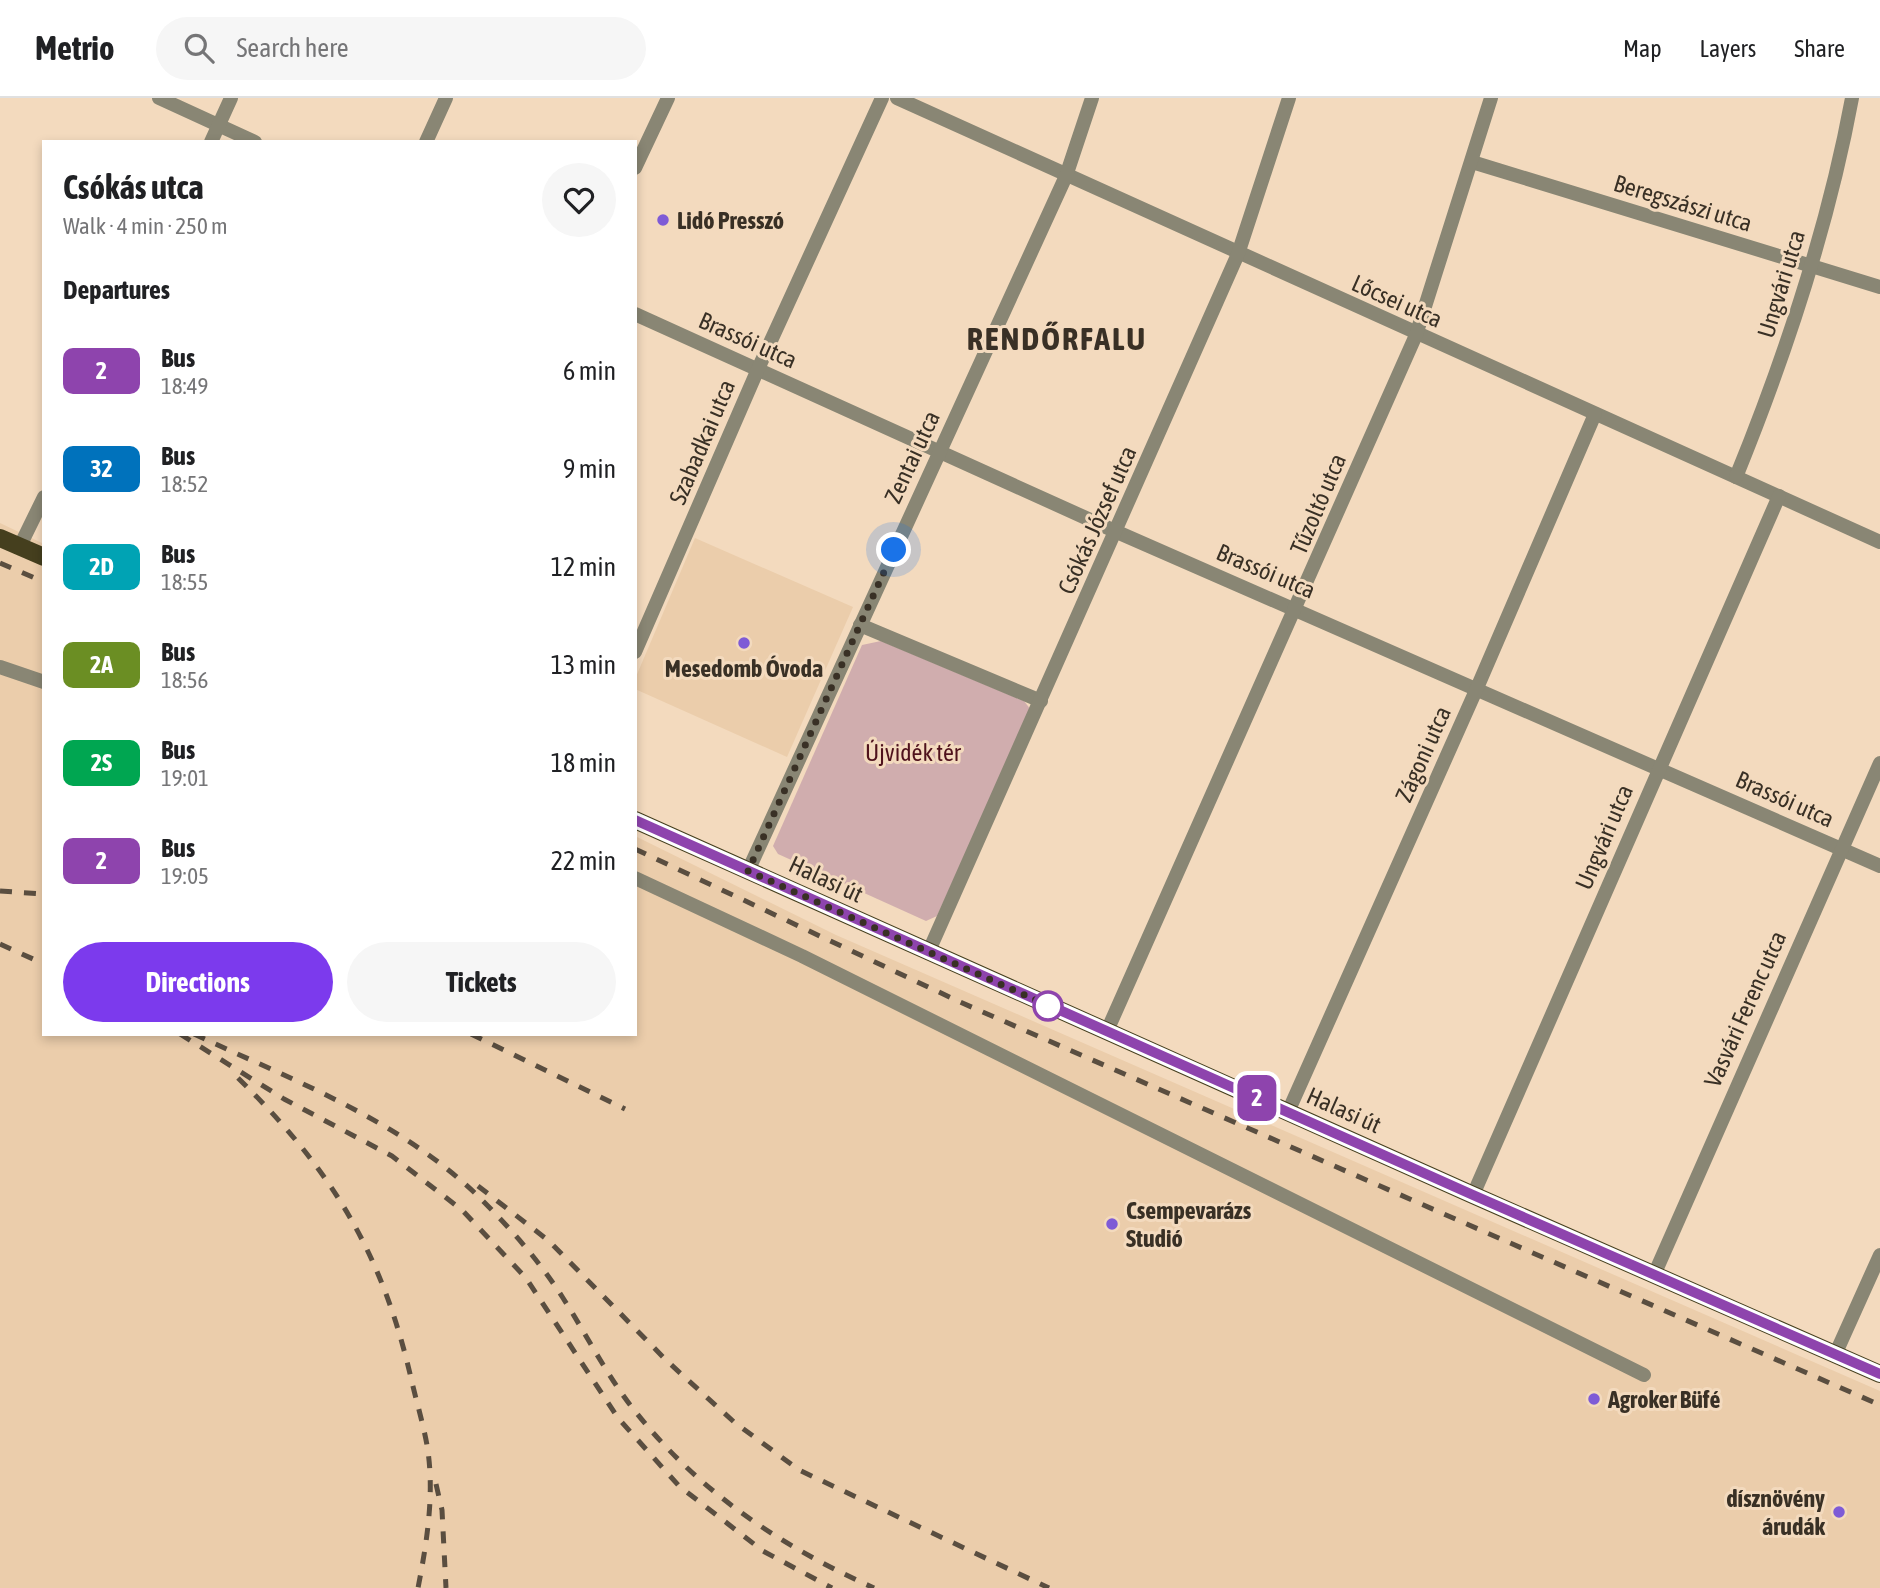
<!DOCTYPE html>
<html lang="en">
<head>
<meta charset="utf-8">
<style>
	:root { --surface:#fff; --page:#f6f6f6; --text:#202124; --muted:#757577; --line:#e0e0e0; --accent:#7c3aed }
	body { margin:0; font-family:"Asap Condensed",sans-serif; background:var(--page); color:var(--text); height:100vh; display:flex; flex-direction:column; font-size:26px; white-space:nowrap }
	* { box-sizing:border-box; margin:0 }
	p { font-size:23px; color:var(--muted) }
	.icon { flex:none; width:38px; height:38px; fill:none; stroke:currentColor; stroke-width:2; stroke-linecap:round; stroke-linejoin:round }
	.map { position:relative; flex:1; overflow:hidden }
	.sheet { position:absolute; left:42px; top:42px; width:595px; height:896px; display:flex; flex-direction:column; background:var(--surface); border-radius:0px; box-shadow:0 4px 10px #0003 }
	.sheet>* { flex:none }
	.badge { padding:0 14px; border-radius:10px; font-size:24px; line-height:46px }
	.you { position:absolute; width:35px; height:35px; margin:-18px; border:5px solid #fff; border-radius:50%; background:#1a73e8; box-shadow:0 0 0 10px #1a73e833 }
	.map>.badge { position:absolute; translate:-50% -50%; box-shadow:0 0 0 4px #fff }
	h2 { padding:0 21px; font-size:26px; line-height:63px }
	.round { display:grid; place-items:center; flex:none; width:74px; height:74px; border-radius:37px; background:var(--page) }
	.summary { display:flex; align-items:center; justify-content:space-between; height:119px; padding:0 21px }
	h1 { font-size:33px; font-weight:700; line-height:52px }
	.button { display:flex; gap:14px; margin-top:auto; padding:14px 21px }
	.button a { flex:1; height:80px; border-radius:42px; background:var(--accent); color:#fff; font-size:28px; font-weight:700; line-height:80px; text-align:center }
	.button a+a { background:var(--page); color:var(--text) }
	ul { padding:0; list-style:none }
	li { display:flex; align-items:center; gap:21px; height:98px; padding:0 21px }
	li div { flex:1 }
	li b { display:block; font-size:26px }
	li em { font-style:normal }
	li .badge { min-width:77px; font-weight:700; text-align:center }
	header { display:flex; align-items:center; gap:42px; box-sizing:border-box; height:98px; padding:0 35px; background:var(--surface); border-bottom:2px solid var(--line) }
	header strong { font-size:33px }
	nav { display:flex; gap:38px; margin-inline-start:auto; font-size:24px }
	.search { width:490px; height:63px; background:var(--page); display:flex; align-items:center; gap:18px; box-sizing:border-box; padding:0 24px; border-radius:38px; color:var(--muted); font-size:26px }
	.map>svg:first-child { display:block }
	.built { fill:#ebcdab }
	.green { fill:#d0adae }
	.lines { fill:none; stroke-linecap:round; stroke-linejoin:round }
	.minor { stroke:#898674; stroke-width:14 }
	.primary { stroke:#453f1e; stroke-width:18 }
	.rail { stroke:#5a4e40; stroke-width:5; stroke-dasharray:12 12; stroke-linecap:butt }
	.line-casing { stroke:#fff; stroke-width:16 }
	.line { stroke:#8e44ad; stroke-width:10 }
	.walk { stroke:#393025; stroke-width:7; stroke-dasharray:0 12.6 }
	.poi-dot { fill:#7e5bd6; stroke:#f3dabe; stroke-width:2.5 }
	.stop-dot { fill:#fff; stroke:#8e44ad; stroke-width:3.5 }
	.labels { text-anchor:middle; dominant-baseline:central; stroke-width:6; stroke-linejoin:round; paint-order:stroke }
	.street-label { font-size:24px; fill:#393025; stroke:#f3dabe }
	.poi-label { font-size:24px; font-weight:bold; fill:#393025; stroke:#f3dabe; text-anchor:start }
	.park-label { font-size:24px; fill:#4f121c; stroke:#f3dabe }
	.district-label { font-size:32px; font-weight:bold; letter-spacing:2px; fill:#393025; stroke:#f3dabe }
</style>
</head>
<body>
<header>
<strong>Metrio</strong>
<div class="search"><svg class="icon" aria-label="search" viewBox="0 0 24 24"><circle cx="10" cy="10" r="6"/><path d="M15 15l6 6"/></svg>Search here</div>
<nav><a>Map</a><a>Layers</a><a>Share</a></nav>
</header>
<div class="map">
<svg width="1880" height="1490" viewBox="0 0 1880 1490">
	<rect width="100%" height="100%" fill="#f3dabe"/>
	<!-- built -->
	<g class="built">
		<path d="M 0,425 L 44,446 L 44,936 L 635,936 L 635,738 L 836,837 L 1880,1293 L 1880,1490 L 0,1490 Z"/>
		<path d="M 695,440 L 853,509 L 787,659 L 635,591 L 635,581 Z"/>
	</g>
	<!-- green -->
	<path class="green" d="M 881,543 L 1024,603 L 1031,612 L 937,818 L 926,823 L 778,756 L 773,748 L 862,547 Z"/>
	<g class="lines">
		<!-- minor -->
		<g class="minor">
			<path d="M 159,0 L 255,44"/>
			<path d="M 897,0 L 1880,444"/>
			<path d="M 211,44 L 231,0"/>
			<path d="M 426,44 L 446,0"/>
			<path d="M 1472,64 L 1880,189"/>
			<path d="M 635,70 L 668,0"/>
			<path d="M 635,216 L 1117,434 L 1880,768"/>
			<path d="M 1736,379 C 1786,256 1828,130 1852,0"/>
			<path d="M 20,448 L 44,399"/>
			<path d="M 860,527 L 1041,603"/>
			<path d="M 635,554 L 758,271 L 882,0"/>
			<path d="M 0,569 L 44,584"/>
			<path d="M 748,773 L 1066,78 L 1092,0"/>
			<path d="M 635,780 L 802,858 L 1644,1277"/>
			<path d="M 928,855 L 1238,156 L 1289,0"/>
			<path d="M 1107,933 L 1416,237 L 1491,0"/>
			<path d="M 1288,1014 L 1477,590 L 1595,316"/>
			<path d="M 1473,1097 L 1779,398"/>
			<path d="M 1654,1177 L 1880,665"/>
			<path d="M 1835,1257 L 1880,1157"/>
		</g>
		<!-- primary -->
		<g class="primary">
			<path d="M 0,440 L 44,459"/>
			<path d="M 635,722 L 1473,1097 L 1880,1276"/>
		</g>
		<!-- rail -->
		<g class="rail">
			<path d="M 0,465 L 44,484"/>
			<path d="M 635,751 L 960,904 L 1880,1307"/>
			<path d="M 0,793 L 44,796"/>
			<path d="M 0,846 L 44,866"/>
			<path d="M 180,936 L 284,1001 L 392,1058 L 462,1112 L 526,1180 L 618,1320 L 679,1388 L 763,1453 L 832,1490"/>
			<path d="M 194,936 C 294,983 403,1023 482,1102 C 512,1132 540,1164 563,1200 C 586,1236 605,1274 631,1308 C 695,1391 778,1447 874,1490"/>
			<path d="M 471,936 L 625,1011"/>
			<path d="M 238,980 C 331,1071 382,1154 411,1280 C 416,1302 423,1325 427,1347 C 435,1394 427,1444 418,1490"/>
			<path d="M 478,1088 L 549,1143 L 667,1263 L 734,1324 L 799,1372 L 1049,1490"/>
			<path d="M 436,1386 L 442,1412 L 446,1490"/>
		</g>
	</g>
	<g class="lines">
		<!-- line casing -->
		<g class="line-casing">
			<path id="line" d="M 635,722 L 1473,1097 L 1880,1276"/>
		</g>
		<!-- line -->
		<use href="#line" class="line"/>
		<!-- walk -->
		<path class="walk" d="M 894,452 L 748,773 L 1056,911 L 1048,908"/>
	</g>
	<!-- markers -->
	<g class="poi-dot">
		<circle cx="663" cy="122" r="7"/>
		<circle cx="744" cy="545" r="7"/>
		<circle cx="1112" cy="1126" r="7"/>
		<circle cx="1594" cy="1301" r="7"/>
		<circle cx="1839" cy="1414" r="7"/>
	</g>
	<circle class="stop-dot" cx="1048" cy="908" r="14"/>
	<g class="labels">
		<!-- street labels -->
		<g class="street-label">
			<text transform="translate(1683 105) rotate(17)">Beregszászi utca</text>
			<text transform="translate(1781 186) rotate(-73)">Ungvári utca</text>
			<text transform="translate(1397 203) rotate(24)">Lőcsei utca</text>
			<text transform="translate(748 242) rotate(24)">Brassói utca</text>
			<text transform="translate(702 344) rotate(-67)">Szabadkai utca</text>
			<text transform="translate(912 359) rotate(-65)">Zentai utca</text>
			<text transform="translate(1318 406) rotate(-67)">Tűzoltó utca</text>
			<text transform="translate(1097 422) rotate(-66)">Csókás József utca</text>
			<text transform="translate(1266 473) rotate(23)">Brassói utca</text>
			<text transform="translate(1423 656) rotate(-66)">Zágoni utca</text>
			<text transform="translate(1785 701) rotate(24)">Brassói utca</text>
			<text transform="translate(1604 739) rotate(-67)">Ungvári utca</text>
			<text transform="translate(826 781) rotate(25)">Halasi út</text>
			<text transform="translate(1745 911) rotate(-66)">Vasvári Ferenc utca</text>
			<text transform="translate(1344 1012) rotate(24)">Halasi út</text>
		</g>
		<!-- poi labels -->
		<g class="poi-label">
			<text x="677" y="122">Lidó Presszó</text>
			<text x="744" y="570" text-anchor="middle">Mesedomb Óvoda</text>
			<text x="1126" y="1112">Csempevarázs<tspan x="1126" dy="28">Studió</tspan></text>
			<text x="1608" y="1301">Agroker Büfé</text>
			<text x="1825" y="1400" text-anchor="end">dísznövény<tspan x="1825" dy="28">árudák</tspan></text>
		</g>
		<!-- park labels -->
		<g class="park-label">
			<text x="913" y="654">Újvidék tér</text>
		</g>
		<!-- district labels -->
		<g class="district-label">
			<text x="1057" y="240">RENDŐRFALU</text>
		</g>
	</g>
</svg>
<div class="you" style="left:894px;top:452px"></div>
<b class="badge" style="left:1257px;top:1000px;background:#8e44ad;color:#fff">2</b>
<section class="sheet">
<div class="summary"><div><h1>Csókás utca</h1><p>Walk · 4 min · 250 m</p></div><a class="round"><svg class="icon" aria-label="heart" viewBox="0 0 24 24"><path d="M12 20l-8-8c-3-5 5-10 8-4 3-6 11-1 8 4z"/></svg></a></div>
<h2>Departures</h2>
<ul>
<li><span class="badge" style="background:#8e44ad;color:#fff">2</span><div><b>Bus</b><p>18:49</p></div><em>6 min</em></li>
<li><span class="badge" style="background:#0072bc;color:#fff">32</span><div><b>Bus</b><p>18:52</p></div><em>9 min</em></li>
<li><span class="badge" style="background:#00a3b4;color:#fff">2D</span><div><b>Bus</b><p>18:55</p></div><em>12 min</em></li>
<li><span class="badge" style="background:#6b8e23;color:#fff">2A</span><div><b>Bus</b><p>18:56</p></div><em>13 min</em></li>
<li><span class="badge" style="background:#00a651;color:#fff">2S</span><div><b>Bus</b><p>19:01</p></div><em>18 min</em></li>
<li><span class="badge" style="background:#8e44ad;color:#fff">2</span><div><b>Bus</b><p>19:05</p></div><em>22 min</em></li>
</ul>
<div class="button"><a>Directions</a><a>Tickets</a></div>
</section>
</div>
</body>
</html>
